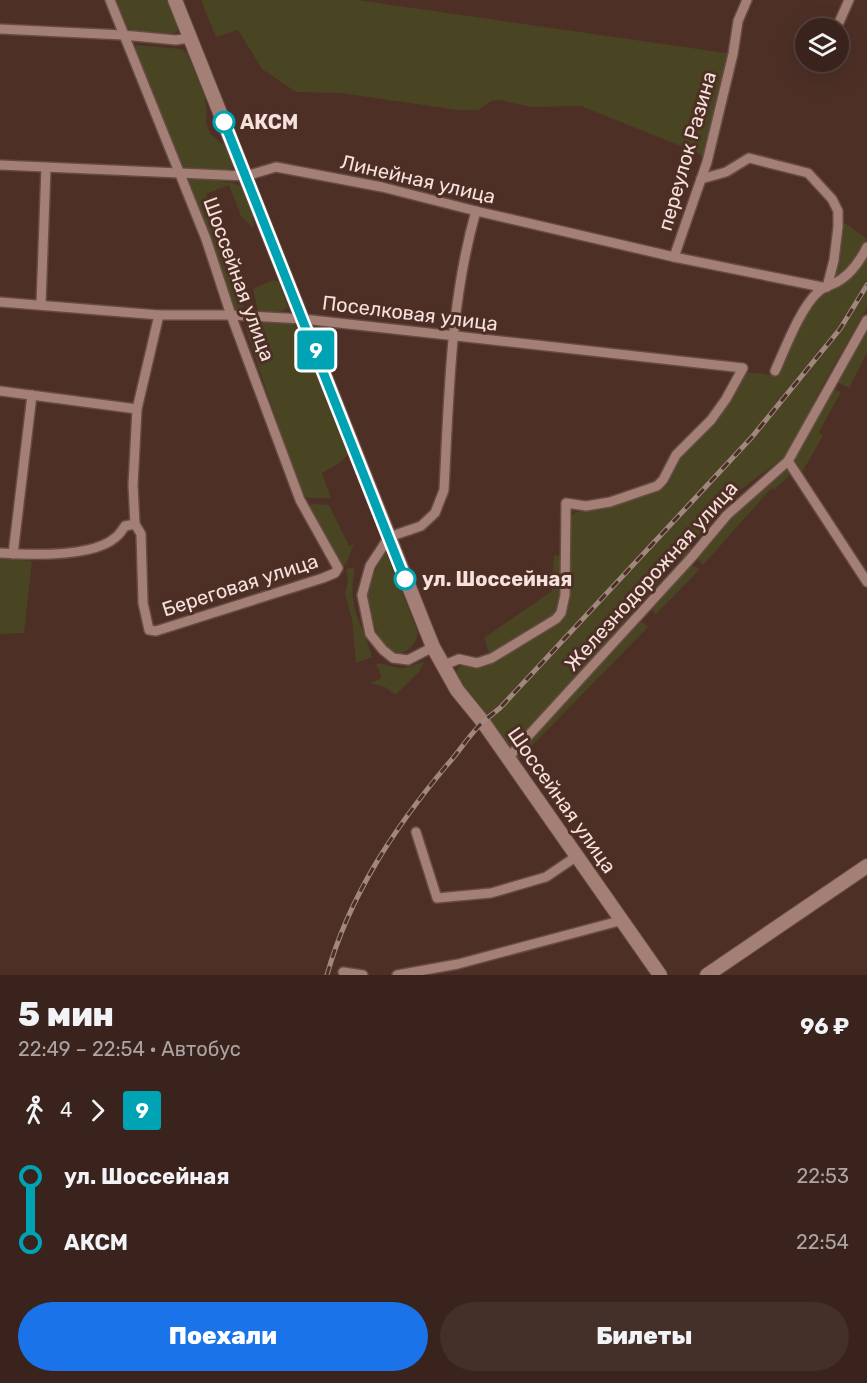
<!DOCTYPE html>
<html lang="ru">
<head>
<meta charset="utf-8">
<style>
	:root { --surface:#3a231c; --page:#452f29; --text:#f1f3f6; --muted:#aba4a3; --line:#54403b; --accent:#1a73e8 }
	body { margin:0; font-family:Rubik,sans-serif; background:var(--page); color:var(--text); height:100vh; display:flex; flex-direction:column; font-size:22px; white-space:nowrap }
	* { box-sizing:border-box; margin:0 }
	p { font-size:20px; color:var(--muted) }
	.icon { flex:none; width:33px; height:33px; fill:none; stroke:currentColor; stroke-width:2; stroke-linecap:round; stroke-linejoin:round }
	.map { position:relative; height:975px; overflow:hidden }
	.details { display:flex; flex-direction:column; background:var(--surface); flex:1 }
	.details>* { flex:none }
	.badge { padding:0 12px; border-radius:4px; font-size:21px; line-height:39px }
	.controls { position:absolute; left:795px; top:18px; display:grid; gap:12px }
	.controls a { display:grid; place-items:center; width:54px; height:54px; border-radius:50%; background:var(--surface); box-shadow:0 6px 24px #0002,0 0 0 2px var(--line); font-size:30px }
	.map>.badge { position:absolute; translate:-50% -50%; box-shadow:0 0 0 3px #fff }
	.legs { display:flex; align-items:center; gap:9px; height:66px; padding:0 18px; font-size:20px }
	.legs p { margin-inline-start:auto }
	.head { display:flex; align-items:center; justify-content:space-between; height:102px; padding:0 18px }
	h1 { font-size:33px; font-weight:800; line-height:45px }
	.action { display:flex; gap:12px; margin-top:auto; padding:12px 18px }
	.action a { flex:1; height:69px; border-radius:36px; background:var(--accent); color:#fff; font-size:24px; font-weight:800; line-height:69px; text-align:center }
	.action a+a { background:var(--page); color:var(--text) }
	ul { padding:0 18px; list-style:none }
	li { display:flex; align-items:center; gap:21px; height:66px; font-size:22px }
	li i { display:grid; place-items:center; width:9px; height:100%; margin:0 8px; background:currentColor }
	li i::after { content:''; width:15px; height:15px; margin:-8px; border:4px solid; border-radius:50%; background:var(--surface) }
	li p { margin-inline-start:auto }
	li:first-child i { background:linear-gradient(#0000 50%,currentColor 0) }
	li:last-child i { background:linear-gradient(currentColor 50%,#0000 0) }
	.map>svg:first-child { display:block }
	.green { fill:#494522 }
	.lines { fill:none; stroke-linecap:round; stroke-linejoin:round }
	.street-casing { stroke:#654b44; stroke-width:12 }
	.secondary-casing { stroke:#654b44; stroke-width:16 }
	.street { stroke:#a37f75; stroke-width:9 }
	.secondary { stroke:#a37f75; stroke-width:14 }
	.rail-casing { stroke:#a18780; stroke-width:5 }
	.rail { stroke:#4d2f26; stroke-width:3; stroke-dasharray:9; stroke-linecap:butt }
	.line-1-casing { stroke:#fff; stroke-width:14 }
	.line-1 { stroke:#00a3b4; stroke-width:9 }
	.stop-1-dot { fill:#fff; stroke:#00a3b4; stroke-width:3 }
	.labels { text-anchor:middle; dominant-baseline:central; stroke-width:6; stroke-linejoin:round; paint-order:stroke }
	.stop-label { font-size:20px; font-weight:bold; fill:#f6e1dc; stroke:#4d2f26; text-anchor:start }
	.street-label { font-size:20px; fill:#f6e1dc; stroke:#4d2f26 }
</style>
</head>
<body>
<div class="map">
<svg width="867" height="975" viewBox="0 0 867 975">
	<rect width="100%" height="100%" fill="#4d2f26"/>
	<!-- green -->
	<g class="green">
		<path d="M 117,0 L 167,0 L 177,24 L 178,31 C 171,37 134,34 127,27 C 121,20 120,9 117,0 Z"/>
		<path d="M 201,0 L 357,0 L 733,54 L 707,162 L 698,153 L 581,106 L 532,107 L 500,100 L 491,101 L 478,110 L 458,110 L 341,93 L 296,92 L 262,69 L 238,30 L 216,37 Z"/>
		<path d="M 136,45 L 181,49 L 187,53 L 205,97 L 207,113 L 206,122 L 210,134 L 224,145 L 233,165 L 228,173 L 185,169 L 180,166 L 136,52 Z"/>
		<path d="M 188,177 L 233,183 L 240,186 C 246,198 255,214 253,228 L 241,216 L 229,185 L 206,194 L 243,292 L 243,309 L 236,310 L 231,302 L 186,178 Z"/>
		<path d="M 842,221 L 867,239 C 859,252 851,273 835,278 Z"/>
		<path d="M 867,254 L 867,308 L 822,386 L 789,453 L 738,492 L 691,545 L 691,551 L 684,558 L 681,556 C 624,621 570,687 510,749 L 504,747 L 459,679 L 456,672 L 462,664 L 479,669 L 487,666 L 559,619 L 569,522 L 574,513 C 605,506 642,502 669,484 L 668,478 L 672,468 L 731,400 L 731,397 L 738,393 L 735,391 L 747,373 C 757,372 766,375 775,375 L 804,315 L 818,295 Z"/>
		<path d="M 273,280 L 279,282 L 288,308 L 274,314 L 258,311 L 253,289 Z"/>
		<path d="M 251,322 L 291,323 L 296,327 L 305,344 L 349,454 L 338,464 L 322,473 L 331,498 L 309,498 L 302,495 L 245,327 Z"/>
		<path d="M 867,328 L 867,353 L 849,388 L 837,382 Z"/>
		<path d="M 832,389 L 841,392 L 819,432 L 823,436 L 802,472 L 796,462 L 795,458 Z"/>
		<path d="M 786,469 L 791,470 L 792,473 L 774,490 L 772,488 L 768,492 L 703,565 L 696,558 L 731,516 L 779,471 Z"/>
		<path d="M 312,504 L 329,505 L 349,546 L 354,544 L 346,564 L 341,566 L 309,511 L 309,507 Z"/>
		<path d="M 386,552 L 418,633 C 415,648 401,660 387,648 C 378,641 368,608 368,596 C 368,581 378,565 386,552 Z"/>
		<path d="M 554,555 L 562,556 L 560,608 L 557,615 L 493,654 L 489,652 L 484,638 L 552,591 Z"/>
		<path d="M 0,558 L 32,561 L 24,633 L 0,634 Z"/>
		<path d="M 686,566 L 693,566 L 700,569 L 656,614 L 649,606 Z"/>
		<path d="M 352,568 L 355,569 C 346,609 363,622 372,657 L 356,663 L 352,619 L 345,594 L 348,582 L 346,569 Z"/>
		<path d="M 642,622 L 648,627 L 517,761 L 517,754 L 637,623 Z"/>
		<path d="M 424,662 L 419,672 L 395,695 L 385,687 L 370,683 L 380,679 L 381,675 L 376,664 C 385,662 391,668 400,668 C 409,668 416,663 424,662 Z"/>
	</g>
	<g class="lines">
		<!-- street casing -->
		<g class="street-casing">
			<g id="street">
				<path d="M 110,0 L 206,239 L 231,315 L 300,500 L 338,568 L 335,573 L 323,578 L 156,631 L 149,630 L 143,603 L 141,534 L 135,524 L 133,485 L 137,409 L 159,315"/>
				<path d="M 837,27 L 849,0"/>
				<path d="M 0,29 L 123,35 L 176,40 L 190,38"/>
				<path d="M 0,165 L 246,176 L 276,167 L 382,187 L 476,211 L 674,257 L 822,287"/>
				<path d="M 701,179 L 726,172 L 749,158 L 808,173 L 832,199 L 838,211 L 838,227 L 834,260 L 827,287"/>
				<path d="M 674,257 L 707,162 L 733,54 L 738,21 L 747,0"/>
				<path d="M 0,302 L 159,315 L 231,315 L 303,319 L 743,368 L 726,399 L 711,420 L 676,455 L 663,480 L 657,486 L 610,502 L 586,506 L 566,503 L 565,595 L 561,613 L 556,619 L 492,658 L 477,663 L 459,659 L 442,666"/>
				<path d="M 41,304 L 46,167"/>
				<path d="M 775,371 C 785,349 800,309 817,293 C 822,287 827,287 833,284 C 849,277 859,263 867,247"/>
				<path d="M 0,391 L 137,409"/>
				<path d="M 788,461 L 867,582"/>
				<path d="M 0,553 C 30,555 93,558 116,537 C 120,534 122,530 125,526 L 135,524"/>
				<path d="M 13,554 L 32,395"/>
				<path d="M 433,647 L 408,660 L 393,658 L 383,650 L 370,634 L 362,595 L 370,566 L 389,537 L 421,526 L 435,513 L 444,490 C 449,396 450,302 476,211"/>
				<path d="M 508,758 L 691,558 L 727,515 L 788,461 L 867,320"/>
				<path d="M 416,832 L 437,898 L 491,893 L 546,877 L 577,856"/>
				<path d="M 343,972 L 363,975"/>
				<path d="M 397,975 L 458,964 L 623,920"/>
			</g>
		</g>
		<!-- secondary casing -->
		<g class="secondary-casing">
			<g id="secondary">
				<path d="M 175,0 L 433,647 L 457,690 L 483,722 L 660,975"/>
				<path d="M 707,975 L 867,866"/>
			</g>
		</g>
		<!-- street -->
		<use href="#street" class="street"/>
		<!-- secondary -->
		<use href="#secondary" class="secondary"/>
		<!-- rail casing -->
		<g class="rail-casing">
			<path id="rail" d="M 327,975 C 349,896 395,827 447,765 C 459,752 469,735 482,723 C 487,718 494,713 500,708 L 752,437 L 840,329 L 867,285"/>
		</g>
		<!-- rail -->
		<use href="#rail" class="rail"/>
	</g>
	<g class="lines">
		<!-- line-1 casing -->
		<g class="line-1-casing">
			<path id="line-1" d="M 224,122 L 405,579"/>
		</g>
		<!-- line-1 -->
		<use href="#line-1" class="line-1"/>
	</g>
	<!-- markers -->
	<g class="stop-1-dot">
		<circle cx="224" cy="122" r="10"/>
		<circle cx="405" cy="579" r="10"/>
	</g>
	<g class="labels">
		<!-- stop labels -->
		<g class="stop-label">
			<text x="240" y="122">АКСМ</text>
			<text x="422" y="579">ул. Шоссейная</text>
		</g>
		<!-- street labels -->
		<g class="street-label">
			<text transform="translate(687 151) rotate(-74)">переулок Разина</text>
			<text transform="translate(418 179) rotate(13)">Линейная улица</text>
			<text transform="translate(239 279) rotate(70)">Шоссейная улица</text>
			<text transform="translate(410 313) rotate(7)">Поселковая улица</text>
			<text transform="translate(651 576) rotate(-48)">Железнодорожная улица</text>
			<text transform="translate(240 585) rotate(-18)">Береговая улица</text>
			<text transform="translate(562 800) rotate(55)">Шоссейная улица</text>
		</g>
	</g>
</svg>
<div class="controls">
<a><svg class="icon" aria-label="layers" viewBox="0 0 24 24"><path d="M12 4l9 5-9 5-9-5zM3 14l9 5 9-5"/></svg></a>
</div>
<b class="badge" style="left:316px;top:350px;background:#00a3b4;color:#fff">9</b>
</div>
<section class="details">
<div class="head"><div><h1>5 мин</h1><p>22:49 – 22:54 · Автобус</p></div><b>96 ₽</b></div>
<div class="legs"><svg class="icon" aria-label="walk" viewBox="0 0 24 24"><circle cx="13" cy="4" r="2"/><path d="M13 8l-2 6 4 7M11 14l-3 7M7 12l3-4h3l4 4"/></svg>4<svg class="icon" aria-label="forward" viewBox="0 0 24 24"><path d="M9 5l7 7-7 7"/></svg><b class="badge" style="background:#00a3b4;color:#fff">9</b></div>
<ul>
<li><i style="color:#00a3b4"></i><b>ул. Шоссейная</b><p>22:53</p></li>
<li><i style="color:#00a3b4"></i><b>АКСМ</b><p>22:54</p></li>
</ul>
<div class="action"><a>Поехали</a><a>Билеты</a></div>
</section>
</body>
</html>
